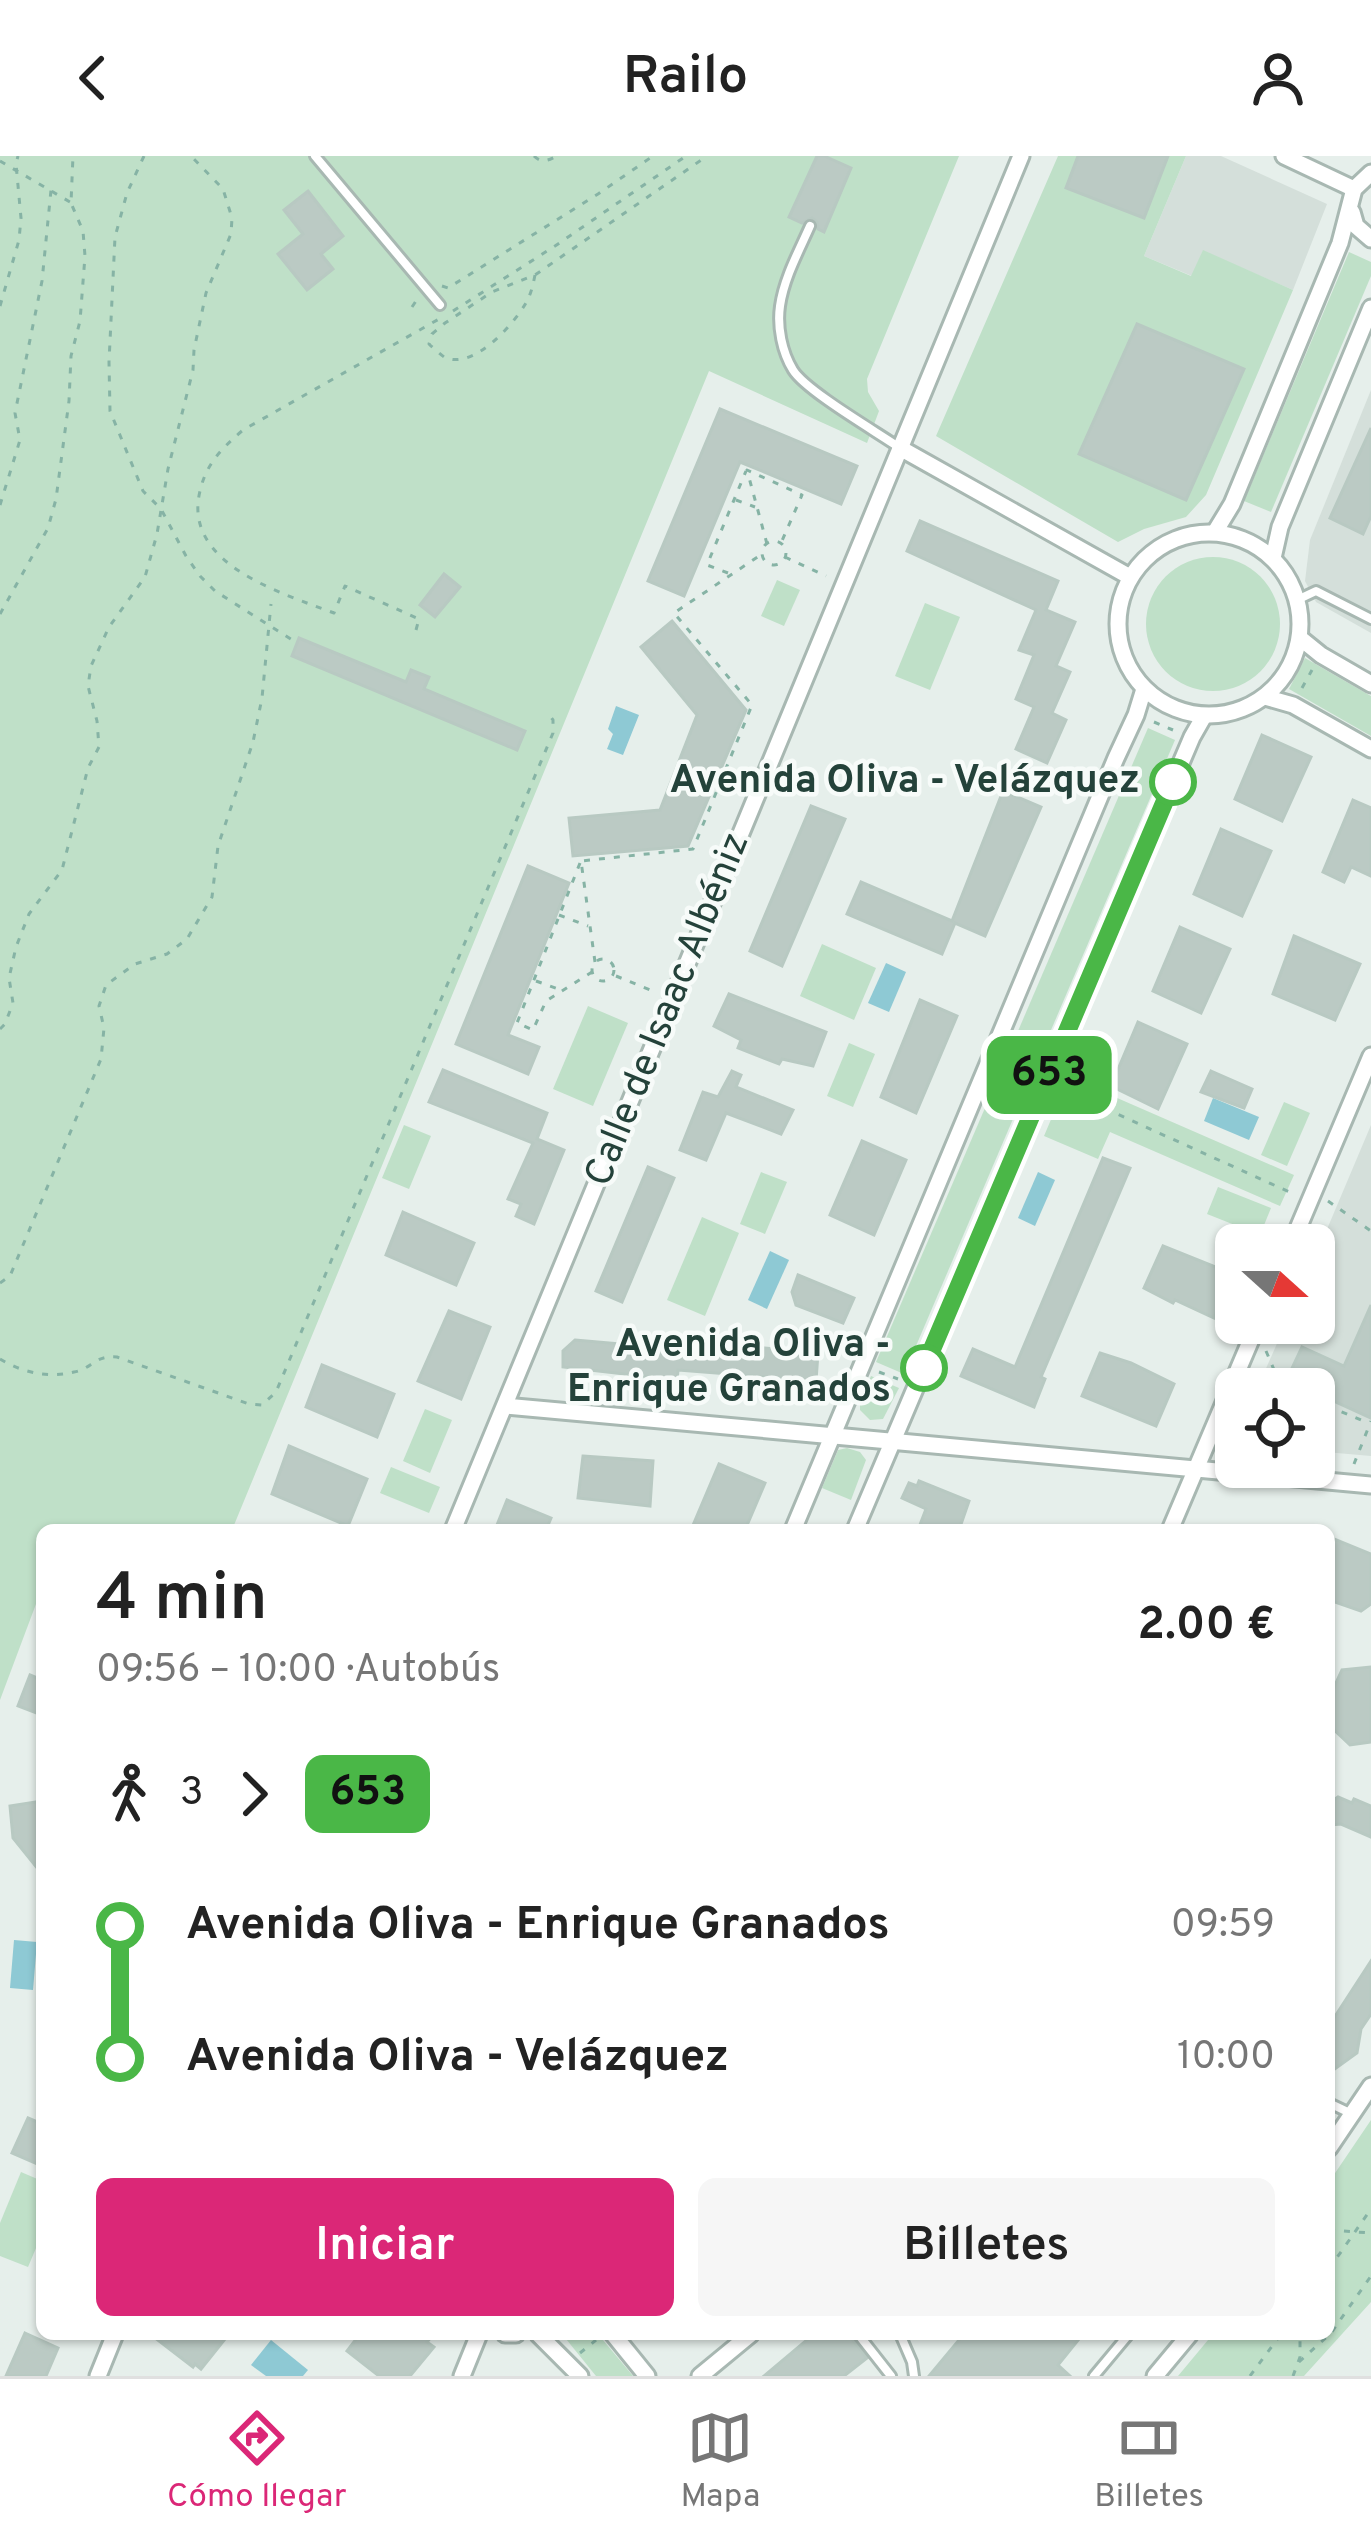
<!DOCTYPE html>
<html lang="es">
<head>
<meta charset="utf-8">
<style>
	:root { --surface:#fff; --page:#f6f6f6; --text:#222; --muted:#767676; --line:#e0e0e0; --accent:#db2777 }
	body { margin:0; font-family:Overpass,sans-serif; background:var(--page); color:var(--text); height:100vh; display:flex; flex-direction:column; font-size:45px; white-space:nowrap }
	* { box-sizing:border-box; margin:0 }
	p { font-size:39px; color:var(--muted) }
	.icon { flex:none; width:66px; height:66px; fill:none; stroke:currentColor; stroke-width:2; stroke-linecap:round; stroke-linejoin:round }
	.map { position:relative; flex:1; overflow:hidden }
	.side { position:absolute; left:36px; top:1368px; width:1299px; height:816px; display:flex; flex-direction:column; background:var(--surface); border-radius:18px; box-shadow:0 3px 9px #0004 }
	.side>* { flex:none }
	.badge { padding:0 24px; border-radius:18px; font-size:42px; line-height:78px }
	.needle { width:78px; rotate:111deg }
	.fabs { position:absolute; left:1215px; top:1068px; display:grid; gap:24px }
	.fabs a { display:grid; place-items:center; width:120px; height:120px; border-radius:18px; background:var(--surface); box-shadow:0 3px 9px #0004; font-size:60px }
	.map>.badge { position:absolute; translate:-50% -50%; box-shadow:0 0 0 6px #fff }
	.legs { display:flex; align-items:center; gap:18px; height:132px; padding:0 60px; font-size:39px }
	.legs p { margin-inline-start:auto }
	.head { display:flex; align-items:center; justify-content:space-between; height:204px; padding:0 60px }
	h1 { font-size:66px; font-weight:600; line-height:90px }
	.action { display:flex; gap:24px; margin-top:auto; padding:24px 60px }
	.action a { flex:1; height:138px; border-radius:18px; background:var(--accent); color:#fff; font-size:48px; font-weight:600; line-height:138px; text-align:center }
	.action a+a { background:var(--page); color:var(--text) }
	ul { padding:0 60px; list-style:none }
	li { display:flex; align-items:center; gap:42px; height:132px; font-size:45px }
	li i { display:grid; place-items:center; width:18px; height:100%; margin:0 15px; background:currentColor }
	li i::after { content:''; width:30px; height:30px; margin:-15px; border:9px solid; border-radius:50%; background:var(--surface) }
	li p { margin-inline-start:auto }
	li:first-child i { background:linear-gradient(#0000 50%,currentColor 0) }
	li:last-child i { background:linear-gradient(currentColor 50%,#0000 0) }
	header { display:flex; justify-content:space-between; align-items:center; height:156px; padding:0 60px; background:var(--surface); font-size:54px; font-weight:600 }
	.tabs { display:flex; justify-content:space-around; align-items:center; height:168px; border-top:3px solid var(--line); background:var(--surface); font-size:33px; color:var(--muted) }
	.tabs a { display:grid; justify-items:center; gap:6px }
	.tabs .active { color:var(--accent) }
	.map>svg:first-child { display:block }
	.built { fill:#d4dfda }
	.green { fill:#bfe0c8 }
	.water { fill:#8ec9d4 }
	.building { fill:#bbcac4; stroke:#b8c9c2; stroke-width:3 }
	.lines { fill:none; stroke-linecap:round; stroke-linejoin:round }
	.service-casing { stroke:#a8b8b2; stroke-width:14 }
	.minor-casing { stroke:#a8b8b2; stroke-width:21 }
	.path { stroke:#86b3a5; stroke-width:3; stroke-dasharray:6 9; stroke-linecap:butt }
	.service { stroke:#fff; stroke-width:8 }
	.minor { stroke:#fff; stroke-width:15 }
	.line-1-casing { stroke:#fff; stroke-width:27 }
	.line-1 { stroke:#4ab747; stroke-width:18 }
	.stop-1-dot { fill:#fff; stroke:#4ab747; stroke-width:6 }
	.labels { text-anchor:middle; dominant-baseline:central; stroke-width:9; stroke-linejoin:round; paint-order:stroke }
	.stop-label { font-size:39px; font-weight:bold; fill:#24423a; stroke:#f7fbf9; text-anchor:end }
	.street-label { font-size:39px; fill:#24423a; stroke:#f7fbf9 }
</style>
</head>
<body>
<header><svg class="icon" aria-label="back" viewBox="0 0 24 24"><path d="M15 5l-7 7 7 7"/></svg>Railo<svg class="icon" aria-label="person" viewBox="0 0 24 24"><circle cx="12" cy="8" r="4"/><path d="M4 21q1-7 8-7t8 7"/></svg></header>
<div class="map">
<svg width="1371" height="2220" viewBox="0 0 1371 2220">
	<rect width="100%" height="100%" fill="#e6efeb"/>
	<!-- built -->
	<g class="built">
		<path d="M 1186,0 L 1221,0 L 1327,48 L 1293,134 L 1203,95 L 1192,120 L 1144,100 Z"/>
		<path d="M 1371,234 L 1371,477 L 1316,446 L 1305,425 L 1310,384 Z"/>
		<path d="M 1371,969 L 1371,1300 L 1314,1295 L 1314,1233 L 1257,1233 L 1286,1167 L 1314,1167 L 1314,1104 Z"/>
	</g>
	<!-- green -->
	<g class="green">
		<path d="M 0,0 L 959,0 L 867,223 L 868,236 L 879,255 L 867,287 L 709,215 L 232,1374 L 42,1374 L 42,1432 L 0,1544 Z"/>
		<path d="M 1058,0 L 1186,0 L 1144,100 L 1191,120 L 1203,94 L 1293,134 L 1206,339 L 1186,361 L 1144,373 L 1118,386 L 936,280 Z"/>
		<path d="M 1349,96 L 1371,106 L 1371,120 L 1271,356 L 1244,345 Z"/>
		<circle cx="1213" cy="468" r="67"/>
		<path d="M 777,424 L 800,434 L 784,470 L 761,460 Z"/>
		<path d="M 925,447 L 960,461 L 930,534 L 895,520 Z"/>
		<path d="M 1305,502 L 1371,540 L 1371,580 L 1289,533 Z"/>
		<path d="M 1148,572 L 1175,584 L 904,1218 L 876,1206 Z"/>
		<path d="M 822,788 L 876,812 L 854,864 L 800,840 Z"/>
		<path d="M 588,850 L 628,867 L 593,950 L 553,933 Z"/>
		<path d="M 849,887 L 875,898 L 853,951 L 827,940 Z"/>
		<path d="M 1069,921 L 1294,1019 L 1280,1050 L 1110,976 L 1098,1003 L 1044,980 Z"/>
		<path d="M 1284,946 L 1310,957 L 1287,1010 L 1261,999 Z"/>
		<path d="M 404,969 L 431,980 L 409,1033 L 382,1022 Z"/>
		<path d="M 761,1016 L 787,1026 L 765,1078 L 740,1068 Z"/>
		<path d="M 1218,1031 L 1271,1052 L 1260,1079 L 1207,1058 Z"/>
		<path d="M 702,1061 L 739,1077 L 705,1160 L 667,1144 Z"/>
		<path d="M 871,1220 L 899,1232 L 883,1263 L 870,1264 L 860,1254 L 860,1245 Z"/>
		<path d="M 425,1253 L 452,1264 L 430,1317 L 403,1305 Z"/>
		<path d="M 847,1292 L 860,1296 L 866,1304 L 851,1344 L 822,1332 L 838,1294 Z"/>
		<path d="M 391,1311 L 440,1331 L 429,1357 L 380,1337 Z"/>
		<path d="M 1371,1964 L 1371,2146 L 1304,2220 L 1178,2220 L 1213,2178 L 1329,2178 L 1329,2026 Z"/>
		<path d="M 21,2016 L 42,2025 L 42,2078 L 28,2111 L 0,2100 L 0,2067 Z"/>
		<path d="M 562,2178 L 598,2178 L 633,2220 L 596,2220 Z"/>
	</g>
	<!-- water -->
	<g class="water">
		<path d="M 616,550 L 639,559 L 623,599 L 607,593 L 613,578 L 608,573 Z"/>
		<path d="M 886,807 L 906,816 L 889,856 L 868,847 Z"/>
		<path d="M 1213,942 L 1259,961 L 1249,984 L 1204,965 Z"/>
		<path d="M 1038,1016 L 1055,1024 L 1035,1070 L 1018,1062 Z"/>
		<path d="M 770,1095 L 789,1104 L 767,1153 L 748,1144 Z"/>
		<path d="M 14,1784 L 37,1786 L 33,1834 L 10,1832 Z"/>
		<path d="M 271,2184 L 308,2214 L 303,2220 L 266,2220 L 251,2209 Z"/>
	</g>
	<!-- building -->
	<g class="building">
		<path d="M 817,0 L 824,0 L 851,12 L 824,76 L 818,73 L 817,66 L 812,62 L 802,67 L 789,61 Z"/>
		<path d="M 1078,0 L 1168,0 L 1144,62 L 1066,32 Z"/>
		<path d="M 308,35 L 343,80 L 321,98 L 333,113 L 307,134 L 278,98 L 303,78 L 284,54 Z"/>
		<path d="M 1137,168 L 1244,213 L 1186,344 L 1079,298 Z"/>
		<path d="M 720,253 L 857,310 L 841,348 L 740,306 L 684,440 L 648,425 Z"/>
		<path d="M 1371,272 L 1371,360 L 1363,378 L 1330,362 Z"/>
		<path d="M 920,365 L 1058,425 L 1046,454 L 1075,466 L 1056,510 L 1070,516 L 1052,557 L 1066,564 L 1047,607 L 1016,593 L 1034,551 L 1016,543 L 1034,499 L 1019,494 L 1036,454 L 907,395 Z"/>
		<path d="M 444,418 L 460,431 L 435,461 L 420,449 Z"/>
		<path d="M 672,465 L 746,554 L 688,690 L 573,700 L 569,662 L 660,654 L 697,559 L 641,491 Z"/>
		<path d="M 299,482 L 406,526 L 411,514 L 429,521 L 424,533 L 525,575 L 517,594 L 292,500 Z"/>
		<path d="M 1262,579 L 1311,601 L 1282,665 L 1235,643 Z"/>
		<path d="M 1003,635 L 1041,651 L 985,780 L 955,767 L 942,798 L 847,758 L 861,726 L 952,765 Z"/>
		<path d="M 1353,644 L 1371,652 L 1371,720 L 1351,711 L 1344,726 L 1323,716 Z"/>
		<path d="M 811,650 L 845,663 L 782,810 L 750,795 Z"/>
		<path d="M 1221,673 L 1271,695 L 1242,760 L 1194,738 Z"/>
		<path d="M 528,710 L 569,727 L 508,879 L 539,891 L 528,918 L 456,888 Z"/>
		<path d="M 1180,771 L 1230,793 L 1201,857 L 1153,835 Z"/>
		<path d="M 1294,780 L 1360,808 L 1335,864 L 1273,838 Z"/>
		<path d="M 729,838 L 826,876 L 813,910 L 782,903 L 779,908 L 738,892 L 741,884 L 714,870 Z"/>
		<path d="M 920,844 L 957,860 L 916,957 L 881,941 Z"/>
		<path d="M 1138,866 L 1187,888 L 1158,953 L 1111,930 Z"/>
		<path d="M 443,914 L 547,957 L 537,983 L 564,994 L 534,1068 L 516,1060 L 521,1048 L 508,1043 L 533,987 L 429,946 Z"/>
		<path d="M 732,915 L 741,919 L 736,931 L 793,954 L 781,978 L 726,957 L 706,1004 L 680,994 L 703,936 L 718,941 Z"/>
		<path d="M 1211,915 L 1252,933 L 1244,952 L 1201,936 Z"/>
		<path d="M 862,985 L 906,1004 L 874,1079 L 830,1059 Z"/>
		<path d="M 1103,1002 L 1130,1012 L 1041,1221 L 1045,1223 L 1034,1251 L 961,1220 L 973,1193 L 1015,1211 Z"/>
		<path d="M 648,1011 L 674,1022 L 622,1146 L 596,1135 Z"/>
		<path d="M 403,1056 L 474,1087 L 456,1129 L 386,1099 Z"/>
		<path d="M 1163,1090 L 1233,1118 L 1214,1162 L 1175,1144 L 1173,1147 L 1144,1132 Z"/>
		<path d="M 798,1119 L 854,1142 L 843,1167 L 796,1149 L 792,1136 Z"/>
		<path d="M 1371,1149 L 1371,1262 L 1314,1236 L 1314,1233 L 1287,1223 L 1302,1191 L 1344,1210 Z"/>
		<path d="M 449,1155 L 490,1171 L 461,1243 L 418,1225 Z"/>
		<path d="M 575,1184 L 700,1195 L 701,1186 L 818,1197 L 816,1225 L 678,1214 L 677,1224 L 563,1211 L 563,1195 Z"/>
		<path d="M 1100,1197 L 1131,1207 L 1174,1228 L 1156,1270 L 1082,1240 Z"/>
		<path d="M 322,1209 L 394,1238 L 377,1281 L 306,1251 Z"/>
		<path d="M 289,1290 L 367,1323 L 348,1370 L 272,1338 Z"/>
		<path d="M 583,1300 L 653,1305 L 650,1350 L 578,1342 Z"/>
		<path d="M 719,1308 L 765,1327 L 745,1374 L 691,1374 Z"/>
		<path d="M 919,1325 L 969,1345 L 959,1374 L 918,1374 L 926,1353 L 902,1342 L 909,1327 L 917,1330 Z"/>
		<path d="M 507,1344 L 551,1362 L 546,1374 L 495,1374 Z"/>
		<path d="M 1329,1381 L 1371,1398 L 1371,1448 L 1361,1455 L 1329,1444 Z"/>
		<path d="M 1371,1511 L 1371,1586 L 1350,1589 L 1329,1569 L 1329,1542 L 1342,1514 Z"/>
		<path d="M 30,1519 L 42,1524 L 42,1559 L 18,1550 Z"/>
		<path d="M 1338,1641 L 1352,1647 L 1354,1643 L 1371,1650 L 1371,1681 L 1341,1668 L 1329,1669 L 1329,1647 Z"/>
		<path d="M 42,1645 L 42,1718 L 13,1682 L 10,1650 Z"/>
		<path d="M 1371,1805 L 1371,1858 L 1361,1873 L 1357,1897 L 1329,1917 L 1329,1866 L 1332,1865 Z"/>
		<path d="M 28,1962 L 42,1968 L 42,2010 L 12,1997 Z"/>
		<path d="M 25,2177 L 58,2192 L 46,2220 L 6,2220 Z"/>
		<path d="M 150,2178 L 229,2178 L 201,2213 L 195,2208 L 193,2211 Z"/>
		<path d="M 360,2178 L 434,2178 L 427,2186 L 434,2191 L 410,2220 L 379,2220 L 347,2195 Z"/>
		<path d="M 814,2178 L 848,2178 L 867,2202 L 844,2220 L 764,2220 Z"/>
		<path d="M 964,2178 L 1083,2178 L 1058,2209 L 1070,2220 L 929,2220 Z"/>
	</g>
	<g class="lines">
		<!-- service casing -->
		<g class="service-casing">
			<g id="service">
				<path d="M 315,0 L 440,149"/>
				<path d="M 810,70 C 799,95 784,122 780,150 C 777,171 782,196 793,214 C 806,235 877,276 900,292"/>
				<path d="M 1297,444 L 1316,435 L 1371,463"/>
				<path d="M 1329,1947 L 1352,1958"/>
				<path d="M 858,2178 L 891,2220"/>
				<path d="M 900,2178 L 912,2206 L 914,2220"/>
				<path d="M 1094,2220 L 1129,2178"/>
			</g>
		</g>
		<!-- minor casing -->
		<g class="minor-casing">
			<g id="minor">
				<path d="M 1284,0 L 1354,33"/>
				<path d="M 1352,56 L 1356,70 L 1371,83"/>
				<path d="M 900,292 L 1130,421"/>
				<path d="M 1215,376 L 1232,348 L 1340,87 L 1354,33 L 1371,17"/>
				<circle cx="1209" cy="468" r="91"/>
				<path d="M 1273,402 L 1280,371 L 1371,152"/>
				<path d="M 1300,482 L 1321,499 L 1371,528"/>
				<path d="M 1265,541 L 1293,549 L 1371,593"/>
				<path d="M 1291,1089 L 1371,900"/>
				<path d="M 506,1250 L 1371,1329"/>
				<path d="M 453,1374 L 1021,0"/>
				<path d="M 793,1374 L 1116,602 L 1136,559 L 1144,533"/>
				<path d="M 855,1374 L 1192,581 L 1204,560"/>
				<path d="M 1170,1374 L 1258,1167"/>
				<path d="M 1329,1992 L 1371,1930"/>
				<path d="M 505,2178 L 516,2178"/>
				<path d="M 538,2178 L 580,2220"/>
				<path d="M 613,2178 L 647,2220"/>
				<path d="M 98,2220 L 115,2178"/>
				<path d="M 462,2220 L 479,2178"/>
				<path d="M 700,2220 L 751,2178"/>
				<path d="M 1155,2220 L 1190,2178"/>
			</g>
		</g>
		<!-- path -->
		<g class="path">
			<path d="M 144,0 L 127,37 L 115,81 L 109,206 L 110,255 L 143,335 L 161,353 L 186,400 L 200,420 L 215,435 L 297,487"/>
			<path d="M 534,0 C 542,8 549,4 557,0"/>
			<path d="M 0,5 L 70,46"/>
			<path d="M 535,119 C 533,129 531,138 526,147 C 513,169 473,215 444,201 C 440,198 432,191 429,188 L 432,178 L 445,167 L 492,136 L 535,119 L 707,0"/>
			<path d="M 442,130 L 448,132 L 598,38 L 653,0"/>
			<path d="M 0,150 L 19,84 L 21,62 L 16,8 L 18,0"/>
			<path d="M 412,151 L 418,142"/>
			<path d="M 453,155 L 555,90 L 686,0"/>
			<path d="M 736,344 L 755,351"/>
			<path d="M 0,349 L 20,284 L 15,257 L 42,125 L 51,34"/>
			<circle cx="774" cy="397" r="12"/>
			<path d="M 767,388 L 747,314 L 802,339 L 781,387"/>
			<path d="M 785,401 L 826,420"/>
			<path d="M 728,417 L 707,409 L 746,315"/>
			<path d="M 0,458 L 48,372 L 56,343 L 69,245 L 71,200 L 80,165 L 85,100 L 83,75 L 71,47 L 73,0"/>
			<path d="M 416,474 L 419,463 L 345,430 L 334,457 C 281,437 182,408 200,335 C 206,308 222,292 243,274 L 439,163"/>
			<path d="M 1302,532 L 1312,514"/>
			<path d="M 1154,566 L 1173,574"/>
			<path d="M 580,707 L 517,867 L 533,874 L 546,845 L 592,816"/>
			<path d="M 559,759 L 588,770"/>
			<circle cx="603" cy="814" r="11"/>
			<path d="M 595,806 L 581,705 L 693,693 L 752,549 L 674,457 L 762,398"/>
			<path d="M 616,820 L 653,835"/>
			<path d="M 536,825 L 561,834"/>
			<path d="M 0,873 L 5,868 L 13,847 L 9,822 L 16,791 L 29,758 L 62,714 L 88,612 L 99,591 L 97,565 L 88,530 L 91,510 L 109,471 L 145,421 L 157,378 L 168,313 L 193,214 L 194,194 L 206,137 L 231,78 L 232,62 L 223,33 L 191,0"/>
			<path d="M 1064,934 L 1296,1039"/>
			<path d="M 1328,1045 L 1371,1075"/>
			<path d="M 0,1127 L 10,1120 L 101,903 L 104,872 L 99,850 L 106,829 L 135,808 L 167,798 L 187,783 L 212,741 L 218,690 L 253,586 L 262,542 L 271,448"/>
			<path d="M 1266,1195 L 1281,1230 L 1289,1233"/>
			<path d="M 0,1203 C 23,1217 48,1222 74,1216 C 92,1213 94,1199 117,1201 L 249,1248 L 262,1249 L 276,1236 L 553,577 L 553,564 L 547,556"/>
			<path d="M 879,1216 L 898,1223"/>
			<path d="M 1314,1244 L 1368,1267"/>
			<path d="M 1354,1308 L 1371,1265"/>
			<path d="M 1329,2074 L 1371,2077"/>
			<path d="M 1329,2113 L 1371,2053"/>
			<path d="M 580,2197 L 596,2184"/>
			<path d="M 1299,2206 L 1331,2177 L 1371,2120"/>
			<path d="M 1250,2220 L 1281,2178"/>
			<path d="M 1293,2220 L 1300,2201 L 1300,2178"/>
		</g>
		<!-- service -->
		<use href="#service" class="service"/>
		<!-- minor -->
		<use href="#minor" class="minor"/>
	</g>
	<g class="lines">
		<!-- line-1 casing -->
		<g class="line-1-casing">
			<path id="line-1" d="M 924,1212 L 1173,626"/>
		</g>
		<!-- line-1 -->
		<use href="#line-1" class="line-1"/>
	</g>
	<!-- markers -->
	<g class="stop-1-dot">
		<circle cx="1173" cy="626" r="21"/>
		<circle cx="924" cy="1212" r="21"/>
	</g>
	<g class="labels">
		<!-- stop labels -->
		<g class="stop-label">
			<text x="1140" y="626">Avenida Oliva - Velázquez</text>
			<text x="891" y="1190">Avenida Oliva -<tspan x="891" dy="45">Enrique Granados</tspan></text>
		</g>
		<!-- street labels -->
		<g class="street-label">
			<text transform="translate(669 854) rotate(-68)">Calle de Isaac Albéniz</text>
		</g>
	</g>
</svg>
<div class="fabs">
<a><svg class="needle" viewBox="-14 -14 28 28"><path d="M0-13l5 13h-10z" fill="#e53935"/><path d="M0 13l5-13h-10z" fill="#767676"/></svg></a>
<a><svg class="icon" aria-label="locate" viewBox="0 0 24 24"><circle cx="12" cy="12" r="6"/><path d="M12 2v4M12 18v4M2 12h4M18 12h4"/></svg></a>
</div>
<b class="badge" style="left:1049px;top:919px;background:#4ab747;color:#111">653</b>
<section class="side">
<div class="head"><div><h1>4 min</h1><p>09:56 – 10:00 · Autobús</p></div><b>2.00 €</b></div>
<div class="legs"><svg class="icon" aria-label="walk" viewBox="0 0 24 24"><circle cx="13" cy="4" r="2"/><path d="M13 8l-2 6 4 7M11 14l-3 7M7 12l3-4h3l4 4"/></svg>3<svg class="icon" aria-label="forward" viewBox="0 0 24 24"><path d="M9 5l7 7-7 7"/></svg><b class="badge" style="background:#4ab747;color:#111">653</b></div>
<ul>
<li><i style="color:#4ab747"></i><b>Avenida Oliva - Enrique Granados</b><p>09:59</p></li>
<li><i style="color:#4ab747"></i><b>Avenida Oliva - Velázquez</b><p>10:00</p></li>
</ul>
<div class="action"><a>Iniciar</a><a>Billetes</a></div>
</section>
</div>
<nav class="tabs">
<a class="active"><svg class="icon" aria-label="directions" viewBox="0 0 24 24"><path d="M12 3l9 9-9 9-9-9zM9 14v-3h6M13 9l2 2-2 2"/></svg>Cómo llegar</a>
<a><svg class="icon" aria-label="map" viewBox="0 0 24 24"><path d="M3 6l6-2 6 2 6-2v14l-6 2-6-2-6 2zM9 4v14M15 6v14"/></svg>Mapa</a>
<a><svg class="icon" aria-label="tickets" viewBox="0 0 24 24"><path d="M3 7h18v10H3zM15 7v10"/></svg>Billetes</a>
</nav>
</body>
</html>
